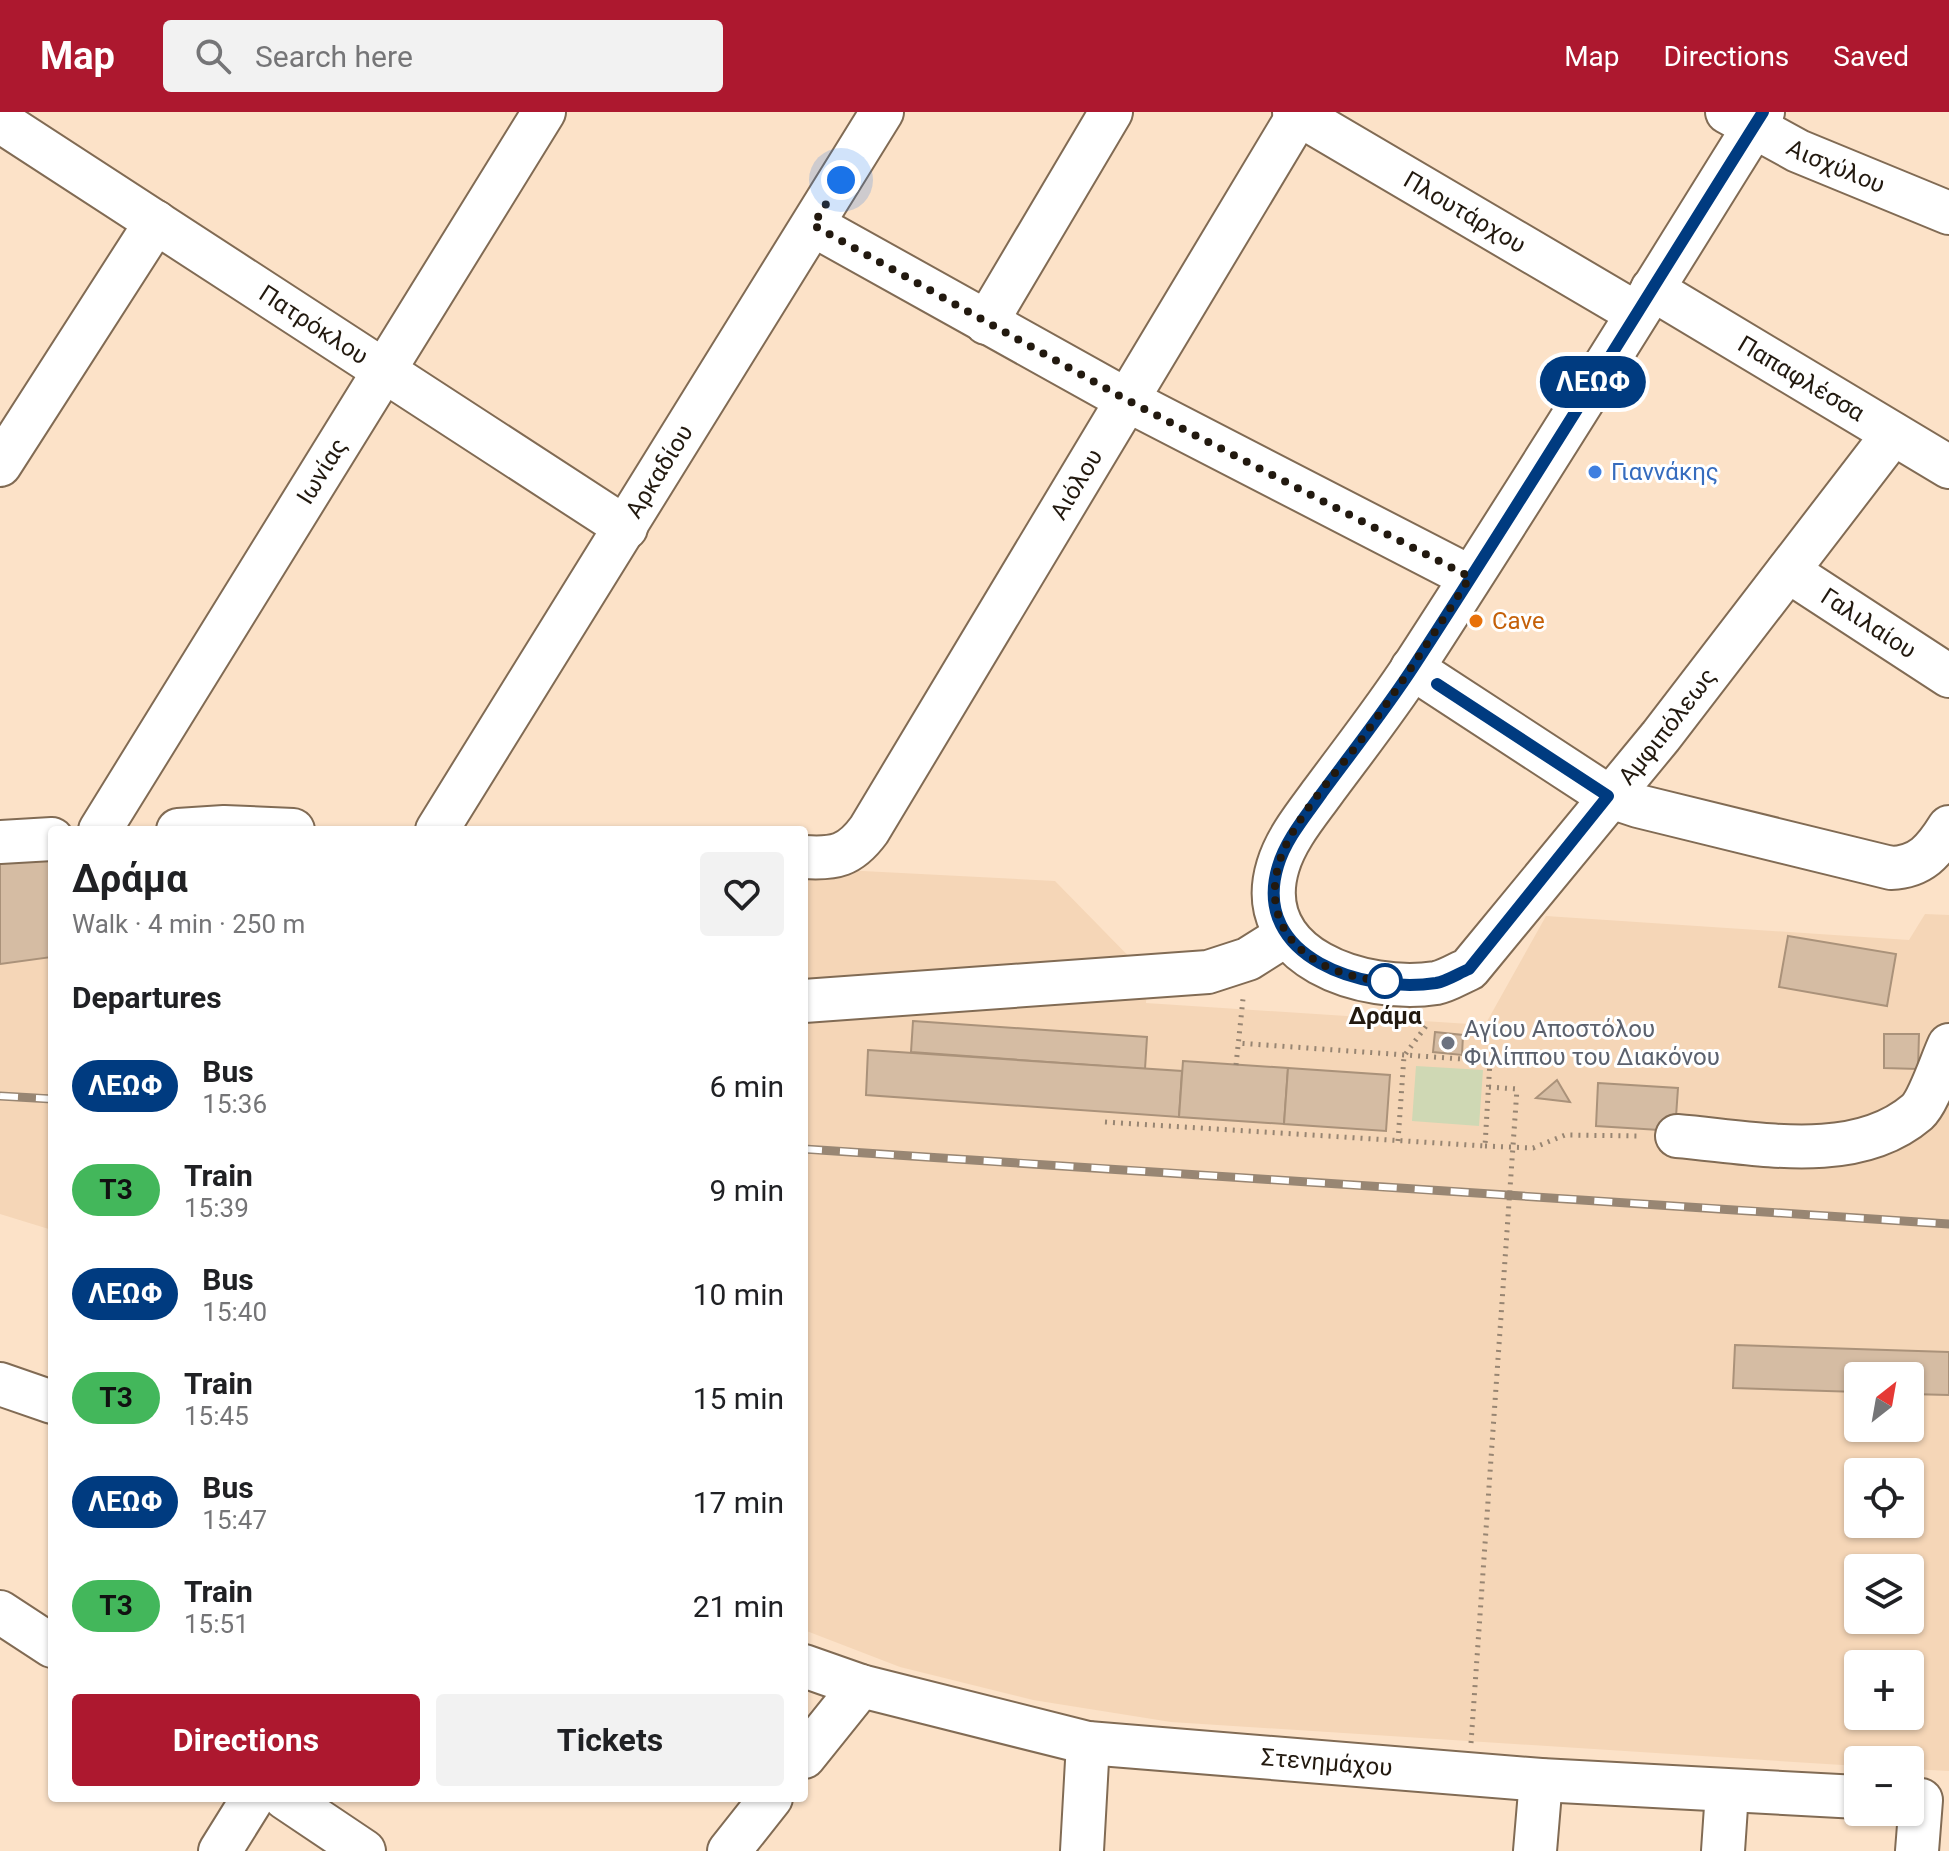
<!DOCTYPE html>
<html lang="en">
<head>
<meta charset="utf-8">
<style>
	:root { --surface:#fff; --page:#f2f2f2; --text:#202124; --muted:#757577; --accent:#ad182f }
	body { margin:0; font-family:Roboto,sans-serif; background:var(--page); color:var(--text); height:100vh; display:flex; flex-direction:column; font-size:30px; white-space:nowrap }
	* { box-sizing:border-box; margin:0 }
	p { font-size:26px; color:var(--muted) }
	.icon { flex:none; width:44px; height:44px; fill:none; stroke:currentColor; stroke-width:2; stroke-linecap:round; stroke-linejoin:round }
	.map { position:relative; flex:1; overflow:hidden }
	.drawer { position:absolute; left:48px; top:714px; width:760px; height:976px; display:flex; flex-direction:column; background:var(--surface); border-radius:8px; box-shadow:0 2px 6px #0004 }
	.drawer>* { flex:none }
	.badge { padding:0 16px; border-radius:26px; font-size:28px; line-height:52px }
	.needle { width:52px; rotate:31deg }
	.buttons { position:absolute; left:1844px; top:1250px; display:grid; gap:16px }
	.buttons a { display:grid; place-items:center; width:80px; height:80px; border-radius:8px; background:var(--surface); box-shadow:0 2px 6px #0004; font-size:40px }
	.you { position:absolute; width:40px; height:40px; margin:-20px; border:6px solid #fff; border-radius:50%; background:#1a73e8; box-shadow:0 0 0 12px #1a73e833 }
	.map>.badge { position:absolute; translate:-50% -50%; box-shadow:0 0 0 4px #fff }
	h2 { padding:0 24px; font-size:30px; line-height:72px }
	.round { display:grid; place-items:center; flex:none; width:84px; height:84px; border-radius:8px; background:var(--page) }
	.head { display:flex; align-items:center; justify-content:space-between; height:136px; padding:0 24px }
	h1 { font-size:38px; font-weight:700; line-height:60px }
	.cta { display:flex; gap:16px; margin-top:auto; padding:16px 24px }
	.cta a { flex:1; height:92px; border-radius:8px; background:var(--accent); color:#fff; font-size:32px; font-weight:700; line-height:92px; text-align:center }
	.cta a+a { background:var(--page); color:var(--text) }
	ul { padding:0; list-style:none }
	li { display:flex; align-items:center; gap:24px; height:104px; padding:0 24px }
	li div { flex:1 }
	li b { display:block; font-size:30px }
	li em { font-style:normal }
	li .badge { min-width:88px; font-weight:700; text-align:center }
	header { display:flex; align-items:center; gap:48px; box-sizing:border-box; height:112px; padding:0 40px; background:var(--accent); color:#fff }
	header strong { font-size:38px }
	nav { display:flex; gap:44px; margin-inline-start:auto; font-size:28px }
	.search { width:560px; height:72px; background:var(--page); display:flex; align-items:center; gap:20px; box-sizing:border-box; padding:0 28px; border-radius:8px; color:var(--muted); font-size:30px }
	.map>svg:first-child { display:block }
	.built { fill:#f5d6b7; fill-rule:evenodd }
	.green { fill:#cfd8b4 }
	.building { fill:#d5bca3; stroke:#aa927a; stroke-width:2 }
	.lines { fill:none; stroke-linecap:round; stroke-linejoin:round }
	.minor-casing { stroke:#816b54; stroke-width:46 }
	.path { stroke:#978572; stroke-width:5; stroke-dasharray:2 6; stroke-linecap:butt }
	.minor { stroke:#fff; stroke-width:42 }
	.rail-casing { stroke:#988673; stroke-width:9 }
	.rail { stroke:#fff; stroke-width:6; stroke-dasharray:18; stroke-linecap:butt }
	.path-bridge { stroke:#978572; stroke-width:5; stroke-dasharray:2 6; stroke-linecap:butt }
	.line-casing { stroke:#fff; stroke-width:18 }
	.line { stroke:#003b80; stroke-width:12 }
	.walk { stroke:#22190f; stroke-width:8; stroke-dasharray:0 14.4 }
	.shop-dot { fill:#3f7fe0; stroke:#fff; stroke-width:3 }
	.food-dot { fill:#e8710a; stroke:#fff; stroke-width:3 }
	.stop-dot { fill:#fff; stroke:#003b80; stroke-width:4 }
	.worship-dot { fill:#6b7280; stroke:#fff; stroke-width:3 }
	.labels { text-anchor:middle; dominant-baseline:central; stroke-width:6; stroke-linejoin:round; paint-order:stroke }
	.street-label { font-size:24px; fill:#22190f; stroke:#fff }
	.shop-label { font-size:24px; fill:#366cbe; stroke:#fff; text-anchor:start }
	.food-label { font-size:24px; fill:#c56008; stroke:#fff; text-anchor:start }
	.stop-label { font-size:24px; font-weight:bold; fill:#22190f; stroke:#fff }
	.worship-label { font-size:24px; fill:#5b616d; stroke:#fff; text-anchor:start }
</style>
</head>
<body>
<header>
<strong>Map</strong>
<div class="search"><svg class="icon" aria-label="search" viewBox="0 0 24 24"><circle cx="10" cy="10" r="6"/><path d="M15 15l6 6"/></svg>Search here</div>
<nav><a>Map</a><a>Directions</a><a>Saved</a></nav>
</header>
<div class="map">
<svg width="1949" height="1739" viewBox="0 0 1949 1739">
	<rect width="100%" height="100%" fill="#fce2c8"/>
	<!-- built -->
	<g class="built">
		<path d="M 52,742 L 52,1118 L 0,1102 L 0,747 Z"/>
		<path d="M 804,756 L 1055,769 L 1148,864 L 1146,891 L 1485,913 L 1546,804 L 1909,828 L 1925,802 L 1949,803 L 1949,1659 L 1910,1657 L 1910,1648 L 1858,1648 L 1858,1654 L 1171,1610 L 1033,1588 L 900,1555 L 804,1518 ZM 1858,1264 L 1910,1264 L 1910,1316 L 1858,1316 ZM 1858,1360 L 1910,1360 L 1910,1412 L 1858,1412 ZM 1858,1456 L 1910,1456 L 1910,1508 L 1858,1508 ZM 1858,1552 L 1910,1552 L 1910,1604 L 1858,1604 Z"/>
	</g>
	<!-- green -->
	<path class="green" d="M 1416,954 L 1483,958 L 1479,1014 L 1412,1009 Z"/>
	<!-- building -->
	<g class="building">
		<path d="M 52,742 L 52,845 L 0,852 L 0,747 Z"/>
		<path d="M 1788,824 L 1896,842 L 1887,894 L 1779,875 Z"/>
		<path d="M 913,909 L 1147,925 L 1145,957 L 911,940 Z"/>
		<path d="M 1435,920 L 1463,923 L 1462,943 L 1433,940 Z"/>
		<path d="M 1884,922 L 1919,922 L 1918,957 L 1884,956 Z"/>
		<path d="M 868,938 L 1182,959 L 1179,1005 L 866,983 Z"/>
		<path d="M 1183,949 L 1288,956 L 1284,1012 L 1179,1005 Z"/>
		<path d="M 1288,956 L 1390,963 L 1386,1019 L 1284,1012 Z"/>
		<path d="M 1557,968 L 1570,990 L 1536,986 Z"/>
		<path d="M 1598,971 L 1678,976 L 1675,1019 L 1596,1014 Z"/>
		<path d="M 1735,1233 L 1949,1240 L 1949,1283 L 1910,1282 L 1910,1264 L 1858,1264 L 1858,1280 L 1733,1276 Z"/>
	</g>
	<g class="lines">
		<!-- minor casing -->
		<g class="minor-casing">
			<g id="minor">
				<path id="s1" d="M 1294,0 L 1636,201"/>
				<path id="s2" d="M 1727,0 L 1798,39 L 1949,101"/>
				<path id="s3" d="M 1763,0 C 1648,185 1533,371 1414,554 C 1386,597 1353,639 1322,681 C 1306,703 1286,727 1278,754 C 1250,846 1365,882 1436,871 C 1447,869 1459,861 1469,857 L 1661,624 L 1893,322"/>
				<path id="s4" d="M 0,9 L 626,416"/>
				<path d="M 813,113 L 1125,287 L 1470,465"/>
				<path id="s5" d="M 1652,177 L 1949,355"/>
				<path d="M 986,211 L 1111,0"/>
				<path d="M 0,353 L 156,110"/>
				<path id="s6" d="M 1788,459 L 1949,564"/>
				<path d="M 1412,556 L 1608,684 L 1638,694 L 1891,756 C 1921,755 1934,739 1949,715"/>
				<path id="s7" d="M 100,718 L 544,0"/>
				<path d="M 178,718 L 224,715 L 293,718"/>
				<path id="s8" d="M 437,718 L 882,0"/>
				<path d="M 0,730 L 52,727"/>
				<path id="s9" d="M 804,745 C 835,747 850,744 869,718 L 1300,0"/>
				<path d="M 804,889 L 1208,860 L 1248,847 L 1286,823"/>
				<path d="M 1677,1024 C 1752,1030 1854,1054 1917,1000 C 1929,989 1941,950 1949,933"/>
				<path d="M 0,1272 L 52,1290"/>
				<path d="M 0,1500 L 52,1534"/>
				<path id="s10" d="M 804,1554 L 861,1574 L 1088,1631 L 1541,1668 L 1858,1685"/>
				<path d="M 804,1645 L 861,1574"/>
				<path d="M 285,1686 L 364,1739"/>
				<path d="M 220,1739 L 253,1686"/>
				<path d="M 729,1739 L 771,1686"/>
				<path d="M 1082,1739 L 1088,1631"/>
				<path d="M 1535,1739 L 1541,1668"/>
				<path d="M 1723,1739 L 1727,1680"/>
				<path d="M 1917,1739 L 1921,1688"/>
			</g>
		</g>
		<!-- path -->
		<g class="path">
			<path d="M 1236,953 L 1243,887"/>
			<path d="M 1489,975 L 1517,977"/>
			<path d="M 1105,1010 L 1485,1034 L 1490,949 L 1237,931"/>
			<path d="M 1398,1029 L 1404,944 L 1429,910"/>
			<path d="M 1485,1034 L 1533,1036 L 1565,1023 L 1641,1024"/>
		</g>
		<!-- minor -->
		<use href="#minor" class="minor"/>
		<!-- rail casing -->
		<g class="rail-casing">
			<g id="rail">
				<path d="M 0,984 L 52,987"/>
				<path d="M 804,1037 L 1949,1112"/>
			</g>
		</g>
		<!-- rail -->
		<use href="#rail" class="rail"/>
		<!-- path-bridge -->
		<path class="path-bridge" d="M 1471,1631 L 1517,977"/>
	</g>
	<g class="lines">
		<!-- line casing -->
		<g class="line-casing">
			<path id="line" d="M 1437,572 L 1608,684 L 1469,857 C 1459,861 1447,869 1436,871 C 1365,882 1250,846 1278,754 C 1286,727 1306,704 1322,681 C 1353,639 1386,597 1414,554 C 1533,371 1647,184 1763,0"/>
		</g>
		<!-- line -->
		<use href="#line" class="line"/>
		<!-- walk -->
		<path class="walk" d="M 841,68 L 813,113 L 1125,287 L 1470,465 C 1435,521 1399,575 1361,628 C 1335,663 1288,713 1278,755 C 1260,827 1321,865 1385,869"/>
	</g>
	<!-- markers -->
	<circle class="shop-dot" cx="1595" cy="360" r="8"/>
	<circle class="food-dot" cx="1476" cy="509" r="8"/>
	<circle class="stop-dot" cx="1385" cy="869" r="16"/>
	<circle class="worship-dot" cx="1448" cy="931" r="8"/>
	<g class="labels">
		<!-- street labels -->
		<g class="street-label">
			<text stroke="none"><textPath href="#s2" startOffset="122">Αισχύλου</textPath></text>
			<text stroke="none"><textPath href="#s1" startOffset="198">Πλουτάρχου</textPath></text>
			<text stroke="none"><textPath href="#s4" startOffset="374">Πατρόκλου</textPath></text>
			<text stroke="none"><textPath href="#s5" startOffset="174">Παπαφλέσσα</textPath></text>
			<text stroke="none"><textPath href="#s7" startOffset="422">Ιωνίας</textPath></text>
			<text stroke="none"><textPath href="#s8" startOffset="422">Αρκαδίου</textPath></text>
			<text stroke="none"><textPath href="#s9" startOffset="478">Αιόλου</textPath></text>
			<text stroke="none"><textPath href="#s6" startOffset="96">Γαλιλαίου</textPath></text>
			<text stroke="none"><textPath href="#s3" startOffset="1482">Αμφιπόλεως</textPath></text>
			<text stroke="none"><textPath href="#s10" startOffset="534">Στενημάχου</textPath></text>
		</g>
		<!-- shop labels -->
		<g class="shop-label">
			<text x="1611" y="360">Γιαννάκης</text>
		</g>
		<!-- food labels -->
		<g class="food-label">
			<text x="1492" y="509">Cave</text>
		</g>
		<!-- stop labels -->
		<g class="stop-label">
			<text x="1385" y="904">Δράμα</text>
		</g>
		<!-- worship labels -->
		<g class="worship-label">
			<text x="1464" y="917">Αγίου Αποστόλου<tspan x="1464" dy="28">Φιλίππου του Διακόνου</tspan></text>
		</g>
	</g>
</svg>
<div class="buttons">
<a><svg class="needle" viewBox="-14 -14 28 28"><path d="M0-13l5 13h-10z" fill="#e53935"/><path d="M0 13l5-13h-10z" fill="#757577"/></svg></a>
<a><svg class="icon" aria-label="locate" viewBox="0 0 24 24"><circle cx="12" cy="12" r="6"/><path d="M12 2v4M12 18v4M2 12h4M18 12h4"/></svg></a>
<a><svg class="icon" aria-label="layers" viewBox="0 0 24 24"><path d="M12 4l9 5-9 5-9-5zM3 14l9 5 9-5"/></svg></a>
<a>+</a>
<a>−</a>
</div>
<div class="you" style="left:841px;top:68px"></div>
<b class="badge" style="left:1593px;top:270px;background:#003b80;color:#fff">ΛΕΩΦ</b>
<section class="drawer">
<div class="head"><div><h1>Δράμα</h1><p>Walk · 4 min · 250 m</p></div><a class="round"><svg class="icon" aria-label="heart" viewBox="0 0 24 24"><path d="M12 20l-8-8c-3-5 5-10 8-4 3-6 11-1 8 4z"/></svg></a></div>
<h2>Departures</h2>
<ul>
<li><span class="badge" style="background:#003b80;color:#fff">ΛΕΩΦ</span><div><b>Bus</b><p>15:36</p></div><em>6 min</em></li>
<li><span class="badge" style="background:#43b75b;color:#111">T3</span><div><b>Train</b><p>15:39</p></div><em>9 min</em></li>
<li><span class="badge" style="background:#003b80;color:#fff">ΛΕΩΦ</span><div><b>Bus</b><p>15:40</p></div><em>10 min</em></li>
<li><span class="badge" style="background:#43b75b;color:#111">T3</span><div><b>Train</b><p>15:45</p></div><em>15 min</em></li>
<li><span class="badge" style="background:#003b80;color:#fff">ΛΕΩΦ</span><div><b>Bus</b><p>15:47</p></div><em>17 min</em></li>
<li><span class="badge" style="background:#43b75b;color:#111">T3</span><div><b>Train</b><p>15:51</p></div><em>21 min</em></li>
</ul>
<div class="cta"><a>Directions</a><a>Tickets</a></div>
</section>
</div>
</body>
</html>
